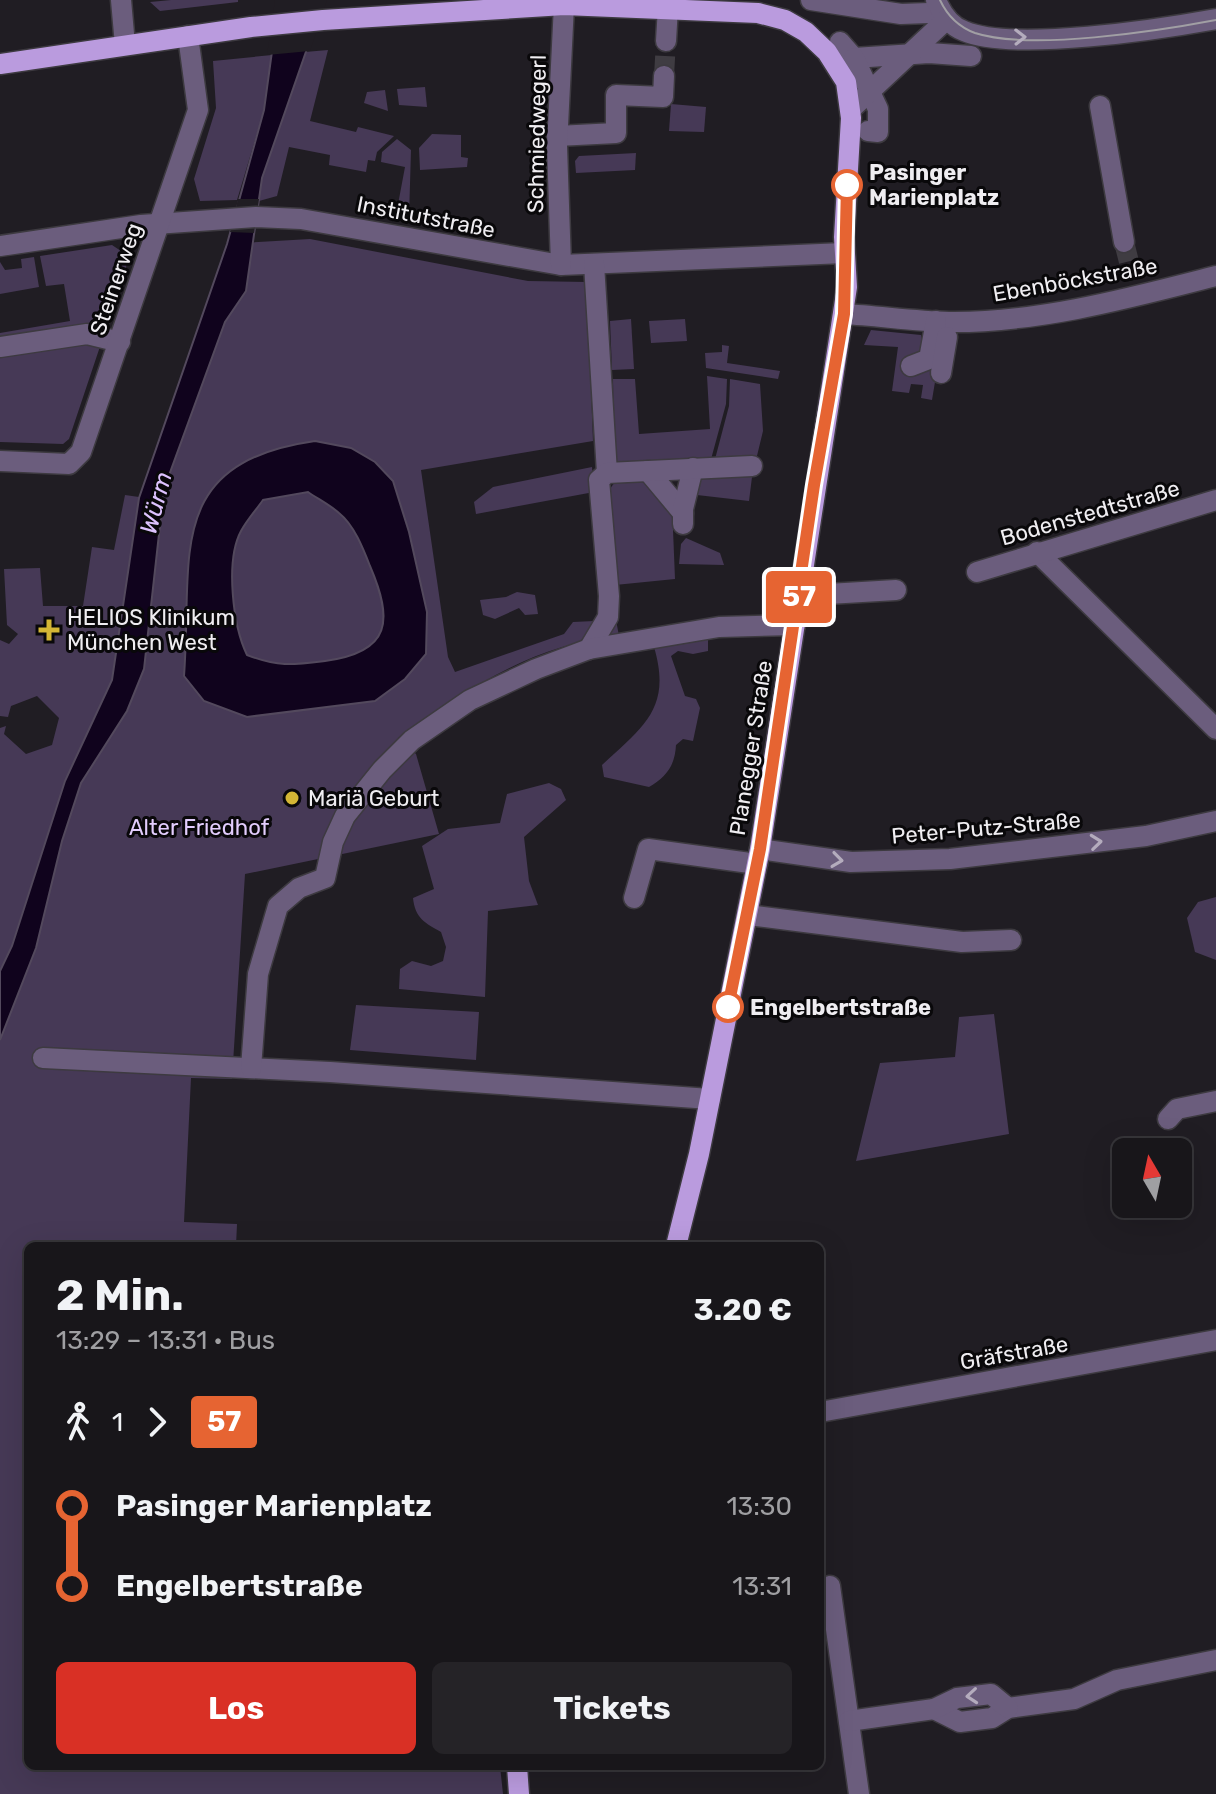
<!DOCTYPE html>
<html lang="de">
<head>
<meta charset="utf-8">
<style>
	:root { --surface:#18161a; --page:#252327; --text:#f1f3f6; --muted:#9f9fa2; --line:#363539; --accent:#d93025 }
	body { margin:0; font-family:Rubik,sans-serif; background:var(--page); color:var(--text); height:100vh; display:flex; flex-direction:column; font-size:30px; white-space:nowrap }
	* { box-sizing:border-box; margin:0 }
	p { font-size:26px; color:var(--muted) }
	.icon { flex:none; width:44px; height:44px; fill:none; stroke:currentColor; stroke-width:2; stroke-linecap:round; stroke-linejoin:round }
	.map { position:relative; flex:1; overflow:hidden }
	.sheet { position:absolute; left:24px; top:1242px; width:800px; height:528px; display:flex; flex-direction:column; background:var(--surface); border-radius:12px; box-shadow:0 8px 32px #0002,0 0 0 2px var(--line) }
	.sheet>* { flex:none }
	.badge { padding:0 16px; border-radius:6px; font-size:28px; line-height:52px }
	.needle { width:52px; rotate:351deg }
	.controls { position:absolute; left:1112px; top:1138px; display:grid; gap:16px }
	.controls a { display:grid; place-items:center; width:80px; height:80px; border-radius:12px; background:var(--surface); box-shadow:0 8px 32px #0002,0 0 0 2px var(--line); font-size:40px }
	.map>.badge { position:absolute; translate:-50% -50%; box-shadow:0 0 0 4px #fff }
	.legs { display:flex; align-items:center; gap:12px; height:88px; padding:0 32px; font-size:26px }
	.legs p { margin-inline-start:auto }
	.headline { display:flex; align-items:center; justify-content:space-between; height:136px; padding:0 32px }
	h1 { font-size:44px; font-weight:700; line-height:60px }
	.primary-button { display:flex; gap:16px; margin-top:auto; padding:16px 32px }
	.primary-button a { flex:1; height:92px; border-radius:12px; background:var(--accent); color:#fff; font-size:32px; font-weight:700; line-height:92px; text-align:center }
	.primary-button a+a { background:var(--page); color:var(--text) }
	ul { padding:0 32px; list-style:none }
	li { display:flex; align-items:center; gap:28px; height:80px; font-size:30px }
	li i { display:grid; place-items:center; width:12px; height:100%; margin:0 10px; background:currentColor }
	li i::after { content:''; width:20px; height:20px; margin:-10px; border:6px solid; border-radius:50%; background:var(--surface) }
	li p { margin-inline-start:auto }
	li:first-child i { background:linear-gradient(#0000 50%,currentColor 0) }
	li:last-child i { background:linear-gradient(currentColor 50%,#0000 0) }
	.map>svg:first-child { display:block }
	.green { fill:#463956 }
	.water { fill:#10031d; stroke:#53495d; stroke-width:2; fill-rule:evenodd }
	.pier { fill:#201d23 }
	.lines { fill:none; stroke-linecap:round; stroke-linejoin:round }
	.minor-tunnel { stroke:#3f3c42; stroke-width:20; stroke-dasharray:20 10; stroke-linecap:butt }
	.minor-casing { stroke:#3d3a40; stroke-width:23 }
	.major-casing { stroke:#3d3a40; stroke-width:23 }
	.minor { stroke:#6b5d7d; stroke-width:20 }
	.major { stroke:#ba9bde; stroke-width:20 }
	.tram { stroke:#a19fa4; stroke-width:2 }
	.oneway { stroke:#b4acbd }
	.line-1-casing { stroke:#fff; stroke-width:18 }
	.line-1 { stroke:#e66432; stroke-width:12 }
	.stop-1-dot { fill:#fff; stroke:#e66432; stroke-width:4 }
	.poi-dot { fill:#d4b635; stroke:#09080a; stroke-width:3 }
	.labels { text-anchor:middle; dominant-baseline:central; stroke-width:6; stroke-linejoin:round; paint-order:stroke }
	.street-label { font-size:22px; fill:#efedf1; stroke:#09080a }
	.stop-label { font-size:22px; font-weight:bold; fill:#efedf1; stroke:#09080a; text-anchor:start }
	.poi-label { font-size:22px; fill:#efedf1; stroke:#09080a; text-anchor:start }
	.park-label { font-size:22px; fill:#e3cdfe; stroke:#09080a }
	.water-label { font-size:24px; font-style:italic; fill:#ddc2fe; stroke:#09080a }
</style>
</head>
<body>
<div class="map">
<svg width="1216" height="1794" viewBox="0 0 1216 1794">
	<rect width="100%" height="100%" fill="#201d23"/>
	<!-- green -->
	<g class="green">
		<path d="M 171,0 L 238,0 L 238,2 L 160,11 L 150,2 Z"/>
		<path d="M 328,50 L 310,121 L 356,132 L 358,127 L 394,136 L 377,152 L 375,161 L 368,160 L 366,172 L 329,165 L 330,155 L 289,147 L 277,196 L 259,201 L 262,178 L 305,52 Z"/>
		<path d="M 272,55 L 264,110 L 237,200 L 200,201 L 194,179 L 216,108 L 213,61 Z"/>
		<path d="M 425,87 L 427,107 L 399,105 L 397,89 Z"/>
		<path d="M 385,90 L 388,111 L 364,103 L 367,92 Z"/>
		<path d="M 671,104 L 706,107 L 704,132 L 669,131 Z"/>
		<path d="M 432,134 L 461,135 L 461,157 L 468,158 L 467,167 L 420,170 L 419,148 Z"/>
		<path d="M 397,139 L 411,150 L 409,218 L 396,215 L 405,167 L 381,162 L 382,152 Z"/>
		<path d="M 636,153 L 635,170 L 576,173 L 575,161 L 579,156 Z"/>
		<path d="M 310,239 L 528,281 L 587,282 L 593,441 L 421,470 L 448,657 L 455,672 L 564,634 L 573,622 L 616,620 L 619,636 C 535,643 465,690 398,738 L 416,754 L 439,834 L 245,874 L 232,1079 L 191,1078 L 184,1222 L 237,1224 L 236,1246 L 28,1246 L 28,1766 L 500,1766 L 503,1794 L 0,1794 L 0,728 L 6,726 L 4,734 L 26,754 L 52,745 L 59,718 L 37,696 L 11,706 L 8,717 L 0,716 L 0,640 L 9,644 L 18,634 L 7,625 L 4,569 L 40,568 L 43,606 L 83,606 L 92,547 L 114,550 L 125,495 L 139,497 L 227,244 Z"/>
		<path d="M 112,245 L 127,255 L 126,269 L 69,439 L 63,444 L 0,442 L 0,333 L 70,321 L 64,284 L 46,286 L 40,256 Z"/>
		<path d="M 34,257 L 39,287 L 0,294 L 0,262 L 5,270 L 22,268 L 21,259 Z"/>
		<path d="M 631,319 L 634,369 L 612,370 L 610,321 Z"/>
		<path d="M 685,319 L 687,341 L 651,343 L 649,321 Z"/>
		<path d="M 871,330 L 921,335 L 924,350 L 940,352 L 932,400 L 921,398 L 923,385 L 911,384 L 909,393 L 892,391 L 898,347 L 864,345 Z"/>
		<path d="M 722,345 L 729,346 L 727,363 L 780,371 L 778,379 L 706,368 L 705,353 L 722,352 Z"/>
		<path d="M 707,376 L 727,379 L 726,404 L 710,463 L 614,466 L 613,379 L 635,379 L 639,434 L 710,429 Z"/>
		<path d="M 730,379 L 760,384 L 763,431 L 756,460 L 714,463 L 729,406 Z"/>
		<path d="M 592,467 L 594,492 L 476,514 L 474,502 L 493,487 Z"/>
		<path d="M 697,472 L 752,477 L 749,501 L 697,495 L 692,519 Z"/>
		<path d="M 646,474 L 672,505 L 675,579 L 615,585 L 606,498 C 614,476 625,475 646,474 Z"/>
		<path d="M 686,538 L 720,553 L 724,565 L 679,564 L 681,544 Z"/>
		<path d="M 517,592 L 535,595 L 538,614 L 525,615 L 519,608 L 495,619 L 483,615 L 480,600 L 506,597 Z"/>
		<path d="M 708,636 L 708,651 L 693,654 L 678,651 L 671,656 L 685,696 L 696,699 L 700,708 L 693,741 L 683,739 L 676,745 C 675,766 666,777 649,787 L 604,777 L 602,765 C 644,726 672,708 654,647 Z"/>
		<path d="M 549,783 L 561,789 L 566,800 L 524,837 L 529,881 L 538,905 L 488,911 L 485,997 L 399,989 L 400,969 L 412,961 L 431,966 L 443,961 L 446,947 L 441,932 C 425,923 415,918 413,898 L 434,889 L 422,846 L 448,829 L 500,823 L 507,794 Z"/>
		<path d="M 1216,897 L 1216,960 L 1195,952 L 1187,918 L 1198,902 Z"/>
		<path d="M 356,1005 L 479,1012 L 476,1060 L 350,1050 Z"/>
		<path d="M 994,1014 L 1009,1134 L 856,1161 L 880,1063 L 955,1057 L 959,1017 Z"/>
	</g>
	<!-- water -->
	<g class="water">
		<path d="M 279,0 L 324,0 L 262,178 L 246,291 L 225,322 L 164,489 L 144,669 L 127,711 L 81,783 L 62,841 L 36,948 L 0,1040 L 0,971 L 12,946 L 65,781 L 112,680 L 139,498 L 227,244 L 264,110 Z"/>
		<path d="M 315,441 L 351,448 L 375,462 L 393,481 L 409,532 L 427,612 L 426,654 L 405,679 L 375,701 L 247,717 L 204,701 L 184,676 C 193,556 163,463 315,441 ZM 308,492 C 318,499 330,505 339,513 C 354,525 363,548 370,566 C 393,620 392,652 325,661 C 292,665 278,667 247,655 C 233,626 225,561 241,531 C 247,520 256,510 263,500 Z"/>
	</g>
	<!-- pier -->
	<g class="pier">
		<path d="M 275,0 L 327,0 L 310,51 L 267,55 Z"/>
		<path d="M 238,199 L 259,199 L 254,233 L 230,232 Z"/>
	</g>
	<g class="lines">
		<!-- minor-tunnel -->
		<g class="minor-tunnel">
			<path d="M 664,76 L 666,41"/>
			<path d="M 1124,242 L 1133,278"/>
		</g>
		<!-- minor casing -->
		<g class="minor-casing">
			<g id="minor">
				<path d="M 121,0 L 125,45"/>
				<path d="M 811,0 L 901,14 L 929,13"/>
				<path d="M 936,0 C 942,14 950,26 964,31 C 1013,52 1161,29 1216,19"/>
				<path d="M 666,41 L 668,7"/>
				<path d="M 840,42 L 854,58 L 929,53 L 971,56"/>
				<path d="M 854,58 L 878,109 L 878,132 L 868,131"/>
				<path d="M 1100,106 L 1124,242"/>
				<path d="M 851,109 L 947,19"/>
				<path d="M 557,136 L 616,133 L 616,95 L 663,97 L 664,76"/>
				<path d="M 0,246 L 141,225 L 256,217 L 301,219 L 561,265 L 844,253"/>
				<path d="M 594,264 L 607,473"/>
				<path d="M 561,265 L 557,146 L 564,5"/>
				<path d="M 844,314 C 879,316 914,321 949,322 C 1038,323 1130,298 1216,276"/>
				<path d="M 0,347 L 87,334 L 120,342"/>
				<path d="M 911,366 L 929,359 L 936,321"/>
				<path d="M 941,373 L 947,337"/>
				<path d="M 0,461 L 69,464 L 81,452 L 198,110 L 188,36"/>
				<path d="M 648,471 L 683,513"/>
				<path d="M 683,524 L 683,509 L 693,468"/>
				<path d="M 1037,552 L 1216,729"/>
				<path d="M 977,572 L 1216,500"/>
				<path d="M 800,591 L 811,595 L 896,590"/>
				<path d="M 589,649 L 608,617 L 609,596 L 599,480 L 607,473 L 752,466"/>
				<path d="M 760,849 L 851,862 L 950,859 L 1146,836 L 1216,821"/>
				<path d="M 634,898 L 648,849 L 757,864"/>
				<path d="M 748,915 L 962,942 L 1011,940"/>
				<path d="M 43,1058 L 330,1072 L 710,1099"/>
				<path d="M 251,1068 L 258,974 L 278,906 L 299,888 L 325,878 L 333,842 L 345,816 L 382,770 L 412,740 L 470,700 L 536,669 L 589,649 L 719,627 L 795,625"/>
				<path d="M 1168,1119 L 1177,1109 L 1216,1101"/>
				<path d="M 820,1412 L 1216,1340"/>
				<path d="M 830,1586 L 859,1794"/>
				<path d="M 934,1709 L 960,1722 L 992,1718 L 1008,1708 L 1074,1699 L 1117,1680 L 1216,1660"/>
				<path d="M 849,1721 L 934,1709 L 957,1698 L 991,1694 L 1008,1708"/>
			</g>
		</g>
		<!-- major casing -->
		<g class="major-casing">
			<g id="major">
				<path d="M 0,64 L 251,27 L 323,20 L 564,5 L 758,13 L 785,20 L 806,32 L 827,52 L 846,82 L 851,118 L 844,237 L 847,287 L 760,849 L 699,1154 L 676,1246"/>
				<path d="M 517,1766 L 519,1794"/>
			</g>
		</g>
		<!-- minor -->
		<use href="#minor" class="minor"/>
		<!-- major -->
		<use href="#major" class="major"/>
		<!-- tram -->
		<path class="tram" d="M 940,0 C 947,15 959,27 975,33 C 1030,51 1158,31 1216,20"/>
	</g>
	<!-- one-way arrows -->
	<defs><path id="oneway-chevron" d="M-2-3.5L2.5 0L-2 3.5" fill="none" stroke-width="1.6" stroke-linecap="round" stroke-linejoin="round" transform="scale(2)"/></defs>
	<g class="oneway">
		<use href="#oneway-chevron" transform="translate(1020 37) rotate(-1)"/>
		<use href="#oneway-chevron" transform="translate(1096 842) rotate(-6)"/>
		<use href="#oneway-chevron" transform="translate(837 860) rotate(8)"/>
		<use href="#oneway-chevron" transform="translate(972 1696) rotate(175)"/>
	</g>
	<g class="lines">
		<!-- line-1 casing -->
		<g class="line-1-casing">
			<path id="line-1" d="M 728,1007 L 760,849 L 814,485 L 844,314 L 847,185"/>
		</g>
		<!-- line-1 -->
		<use href="#line-1" class="line-1"/>
	</g>
	<!-- markers -->
	<g class="stop-1-dot">
		<circle cx="847" cy="185" r="14"/>
		<circle cx="728" cy="1007" r="14"/>
	</g>
	<g class="poi-dot">
		<path d="M45 618h8v8h8v8h-8v8h-8v-8h-8v-8h8z"/>
		<circle cx="292" cy="798" r="8"/>
	</g>
	<g class="labels">
		<!-- street labels -->
		<g class="street-label">
			<text transform="translate(537 134) rotate(-89)">Schmiedwegerl</text>
			<text transform="translate(426 217) rotate(11)">Institutstraße</text>
			<text transform="translate(116 279) rotate(-71)">Steinerweg</text>
			<text transform="translate(1075 280) rotate(-10)">Ebenböckstraße</text>
			<text transform="translate(1090 513) rotate(-16)">Bodenstedtstraße</text>
			<text transform="translate(751 748) rotate(-81)">Planegger Straße</text>
			<text transform="translate(986 828) rotate(-5)">Peter-Putz-Straße</text>
			<text transform="translate(1014 1353) rotate(-10)">Gräfstraße</text>
		</g>
		<!-- stop labels -->
		<g class="stop-label">
			<text x="869" y="172">Pasinger<tspan x="869" dy="25">Marienplatz</tspan></text>
			<text x="750" y="1007">Engelbertstraße</text>
		</g>
		<!-- poi labels -->
		<g class="poi-label">
			<text x="67" y="617">HELIOS Klinikum<tspan x="67" dy="25">München West</tspan></text>
			<text x="308" y="798">Mariä Geburt</text>
		</g>
		<!-- park labels -->
		<g class="park-label">
			<text x="199" y="827">Alter Friedhof</text>
		</g>
		<!-- water labels -->
		<g class="water-label">
			<text transform="translate(156 503) rotate(-75)">Würm</text>
		</g>
	</g>
</svg>
<div class="controls">
<a><svg class="needle" viewBox="-14 -14 28 28"><path d="M0-13l5 13h-10z" fill="#e53935"/><path d="M0 13l5-13h-10z" fill="#9f9fa2"/></svg></a>
</div>
<b class="badge" style="left:799px;top:597px;background:#e66432;color:#fff">57</b>
<section class="sheet">
<div class="headline"><div><h1>2 Min.</h1><p>13:29 – 13:31 · Bus</p></div><b>3.20 €</b></div>
<div class="legs"><svg class="icon" aria-label="walk" viewBox="0 0 24 24"><circle cx="13" cy="4" r="2"/><path d="M13 8l-2 6 4 7M11 14l-3 7M7 12l3-4h3l4 4"/></svg>1<svg class="icon" aria-label="forward" viewBox="0 0 24 24"><path d="M9 5l7 7-7 7"/></svg><b class="badge" style="background:#e66432;color:#fff">57</b></div>
<ul>
<li><i style="color:#e66432"></i><b>Pasinger Marienplatz</b><p>13:30</p></li>
<li><i style="color:#e66432"></i><b>Engelbertstraße</b><p>13:31</p></li>
</ul>
<div class="primary-button"><a>Los</a><a>Tickets</a></div>
</section>
</div>
</body>
</html>
